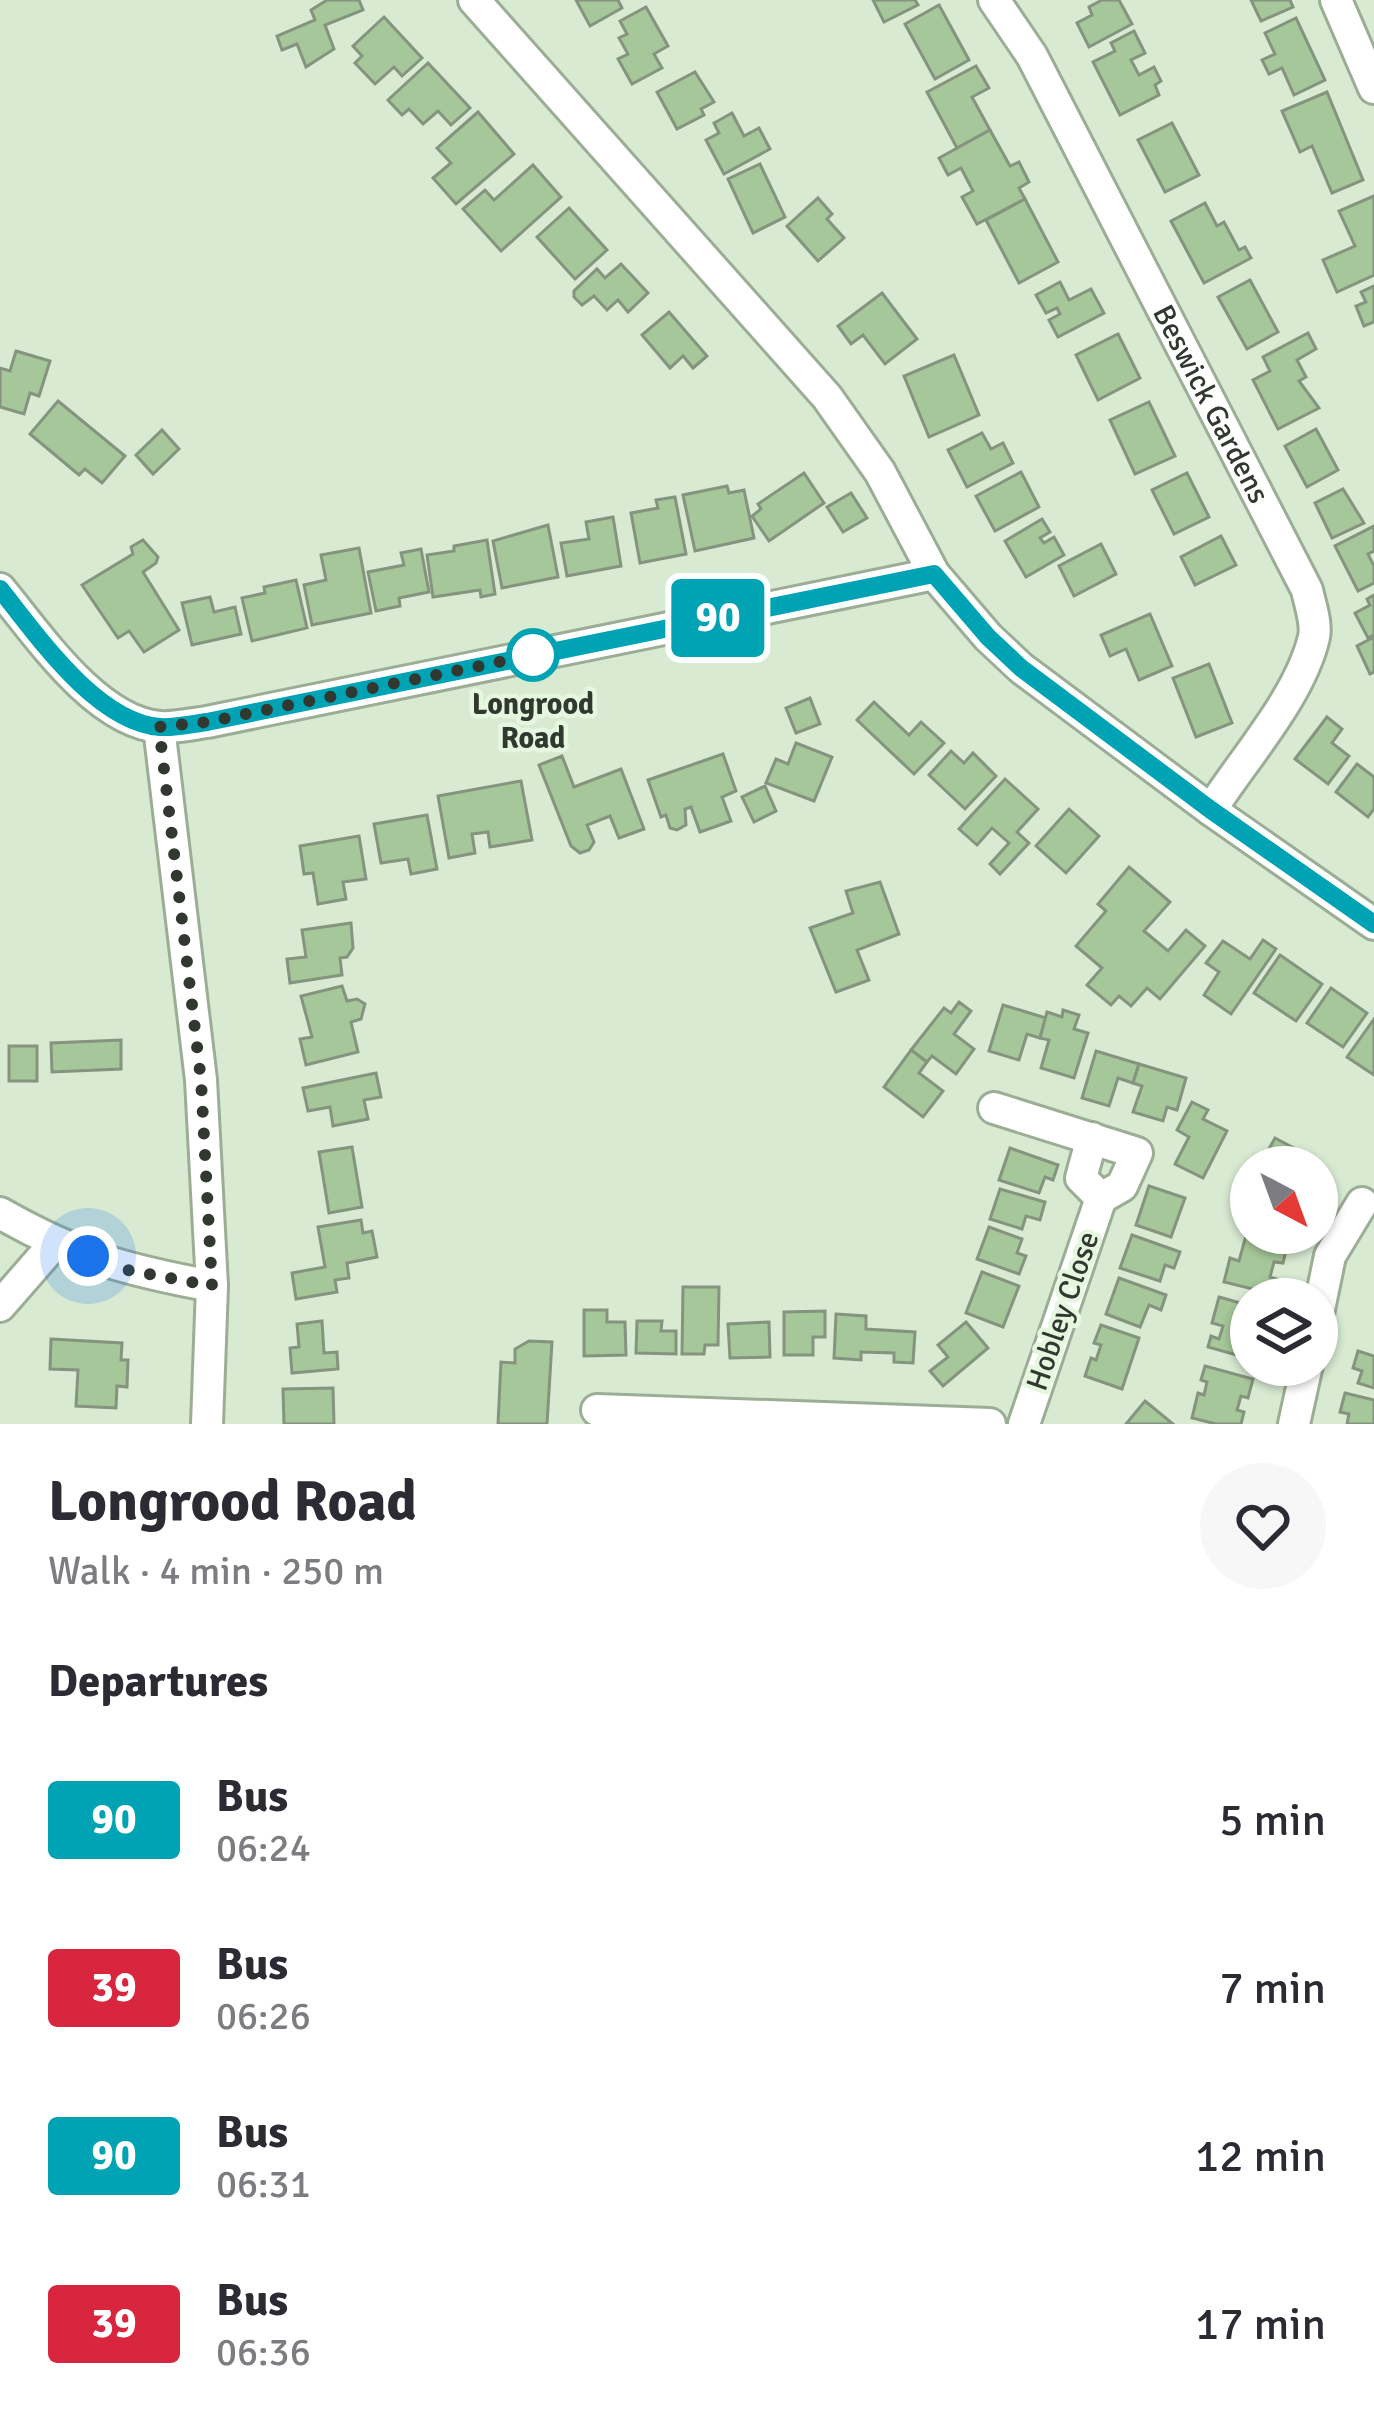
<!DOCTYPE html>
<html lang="en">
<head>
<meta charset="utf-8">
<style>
	:root { --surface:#fff; --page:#f7f7f7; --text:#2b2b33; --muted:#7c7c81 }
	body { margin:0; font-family:Signika,sans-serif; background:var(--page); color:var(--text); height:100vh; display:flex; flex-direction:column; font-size:45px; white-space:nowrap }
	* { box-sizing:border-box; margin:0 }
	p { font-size:39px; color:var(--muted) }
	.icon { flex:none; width:66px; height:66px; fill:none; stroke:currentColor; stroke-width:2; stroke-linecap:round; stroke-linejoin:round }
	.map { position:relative; height:1424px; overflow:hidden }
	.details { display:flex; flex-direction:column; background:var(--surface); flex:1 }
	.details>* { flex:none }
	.badge { padding:0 24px; border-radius:9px; font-size:42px; line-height:78px }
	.needle { width:78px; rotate:139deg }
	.fabs { position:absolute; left:1230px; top:1146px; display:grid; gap:24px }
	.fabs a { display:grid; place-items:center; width:108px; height:108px; border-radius:50%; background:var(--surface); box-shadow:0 3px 9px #0004; font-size:60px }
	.you { position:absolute; width:60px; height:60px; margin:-30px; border:9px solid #fff; border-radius:50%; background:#1a73e8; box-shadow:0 0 0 18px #1a73e833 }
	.map>.badge { position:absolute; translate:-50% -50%; box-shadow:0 0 0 6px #fff }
	h2 { padding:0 48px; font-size:45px; line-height:108px }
	.round { display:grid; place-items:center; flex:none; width:126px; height:126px; border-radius:63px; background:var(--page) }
	.headline { display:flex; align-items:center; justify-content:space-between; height:204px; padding:0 48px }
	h1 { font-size:57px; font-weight:700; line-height:90px }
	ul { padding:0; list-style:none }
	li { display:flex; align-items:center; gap:36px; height:168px; padding:0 48px }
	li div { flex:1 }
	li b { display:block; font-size:45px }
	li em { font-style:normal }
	li .badge { min-width:132px; font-weight:700; text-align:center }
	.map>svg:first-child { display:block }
	.building { fill:#a5c799; stroke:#84947e; stroke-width:3 }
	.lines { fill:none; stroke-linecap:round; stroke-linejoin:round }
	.minor-casing { stroke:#9cad96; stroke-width:36 }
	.minor { stroke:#fff; stroke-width:30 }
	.line-casing { stroke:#fff; stroke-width:27 }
	.line { stroke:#00a3b4; stroke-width:18 }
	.walk { stroke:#31382f; stroke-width:12; stroke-dasharray:0 21.6 }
	.stop-dot { fill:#fff; stroke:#00a3b4; stroke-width:6 }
	.labels { text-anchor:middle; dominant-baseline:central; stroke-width:9; stroke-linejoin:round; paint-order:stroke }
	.street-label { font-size:30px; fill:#31382f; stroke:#e6f7df }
	.stop-label { font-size:30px; font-weight:bold; fill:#31382f; stroke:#e6f7df }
</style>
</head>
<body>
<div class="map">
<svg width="1374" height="1424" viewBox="0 0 1374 1424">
	<rect width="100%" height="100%" fill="#d8ead2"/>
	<!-- building -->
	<g class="building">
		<path d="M 327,0 L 359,0 L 363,10 L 325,25 L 334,49 L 306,67 L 297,44 L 282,50 L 277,36 L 315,20 L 311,10 Z"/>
		<path d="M 576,0 L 618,0 L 622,8 L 590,26 Z"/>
		<path d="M 873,0 L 915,0 L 918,5 L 884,22 Z"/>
		<path d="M 1102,0 L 1119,0 L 1132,24 L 1089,47 L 1077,23 L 1092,15 L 1089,7 Z"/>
		<path d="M 1251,0 L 1290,0 L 1293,7 L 1261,21 Z"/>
		<path d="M 939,5 L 969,60 L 935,79 L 905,24 Z"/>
		<path d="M 646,7 L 668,46 L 654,54 L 662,68 L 632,84 L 618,59 L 628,54 L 619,38 L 627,34 L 620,21 Z"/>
		<path d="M 384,17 L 422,58 L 402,76 L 394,67 L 375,84 L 355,63 L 362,56 L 353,46 Z"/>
		<path d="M 1296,18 L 1325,80 L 1294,95 L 1282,68 L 1269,74 L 1262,60 L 1275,54 L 1265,33 Z"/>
		<path d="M 1134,31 L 1145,53 L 1131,60 L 1139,75 L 1154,67 L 1161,81 L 1155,85 L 1159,95 L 1120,115 L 1093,62 L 1115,51 L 1111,43 Z"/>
		<path d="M 428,63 L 470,108 L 451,125 L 438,111 L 423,124 L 409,109 L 402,115 L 388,100 Z"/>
		<path d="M 976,66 L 989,88 L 972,97 L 990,130 L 957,148 L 927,92 Z"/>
		<path d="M 695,72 L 714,102 L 701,109 L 704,115 L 677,129 L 657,92 Z"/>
		<path d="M 1327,92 L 1363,180 L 1332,193 L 1312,146 L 1300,152 L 1282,111 Z"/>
		<path d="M 478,112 L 514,154 L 456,204 L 433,178 L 451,163 L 437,148 Z"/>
		<path d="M 732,113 L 744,136 L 759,128 L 770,149 L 724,174 L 706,140 L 719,133 L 714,123 Z"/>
		<path d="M 1172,123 L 1199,175 L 1165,192 L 1138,140 Z"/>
		<path d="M 990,130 L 1010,166 L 1019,162 L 1029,182 L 1019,188 L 1025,199 L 977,224 L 962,197 L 973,191 L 961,168 L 948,175 L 939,158 Z"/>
		<path d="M 760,164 L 785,217 L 753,233 L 728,179 Z"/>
		<path d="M 533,165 L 561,197 L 501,251 L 463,209 L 485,190 L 494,200 Z"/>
		<path d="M 1374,196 L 1374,275 L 1337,292 L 1323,260 L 1355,246 L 1339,211 Z"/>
		<path d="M 818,198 L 832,214 L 827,219 L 844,238 L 818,261 L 787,226 Z"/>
		<path d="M 1025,199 L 1058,262 L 1019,283 L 986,220 Z"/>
		<path d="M 1205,203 L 1217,226 L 1224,222 L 1239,250 L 1245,247 L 1251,258 L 1204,283 L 1171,221 Z"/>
		<path d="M 569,208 L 607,250 L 575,279 L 537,237 Z"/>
		<path d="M 621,264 L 648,293 L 628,312 L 618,300 L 607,310 L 594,296 L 582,305 L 574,297 L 574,291 L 597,269 L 605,278 Z"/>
		<path d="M 1250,280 L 1278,332 L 1247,349 L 1218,297 Z"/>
		<path d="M 1060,282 L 1069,300 L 1091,289 L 1104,313 L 1058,337 L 1049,320 L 1060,314 L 1057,308 L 1046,313 L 1036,295 Z"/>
		<path d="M 1374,286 L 1374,322 L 1364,326 L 1356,306 L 1366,302 L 1361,292 Z"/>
		<path d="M 882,293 L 917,339 L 885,364 L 863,335 L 851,344 L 838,326 Z"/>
		<path d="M 669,312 L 707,356 L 693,368 L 683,356 L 670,368 L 642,335 Z"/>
		<path d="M 1308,333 L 1316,349 L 1297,360 L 1306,377 L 1299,381 L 1319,408 L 1278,429 L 1253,380 L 1270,371 L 1263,357 Z"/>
		<path d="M 1118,334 L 1140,378 L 1098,400 L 1076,355 Z"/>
		<path d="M 16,351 L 50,361 L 39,396 L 30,393 L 24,414 L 0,407 L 0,368 L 10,371 Z"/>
		<path d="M 954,355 L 979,415 L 929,437 L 904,376 Z"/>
		<path d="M 58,401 L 125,456 L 102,483 L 85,469 L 79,475 L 30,434 Z"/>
		<path d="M 1149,402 L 1175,456 L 1135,474 L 1110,420 Z"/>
		<path d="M 1316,429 L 1338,470 L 1307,487 L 1285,446 Z"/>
		<path d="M 162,430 L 179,449 L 153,474 L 136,455 Z"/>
		<path d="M 982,433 L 991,449 L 1003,443 L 1013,463 L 967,487 L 948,450 Z"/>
		<path d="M 1021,472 L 1039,507 L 995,531 L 976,496 Z"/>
		<path d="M 804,473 L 824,503 L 769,541 L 752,516 L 761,509 L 758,504 Z"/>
		<path d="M 1187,473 L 1209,517 L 1174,534 L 1152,490 Z"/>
		<path d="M 727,486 L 729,493 L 744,490 L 754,538 L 695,551 L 683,495 Z"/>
		<path d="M 1343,489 L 1364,523 L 1332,538 L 1315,503 Z"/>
		<path d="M 851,493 L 867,518 L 843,532 L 827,507 Z"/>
		<path d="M 675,497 L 686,554 L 640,563 L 631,513 L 658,508 L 656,500 Z"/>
		<path d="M 613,517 L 621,566 L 567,576 L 561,543 L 589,539 L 586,522 Z"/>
		<path d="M 1042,519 L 1050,532 L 1040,538 L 1044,543 L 1054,537 L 1064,555 L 1026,577 L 1005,541 Z"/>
		<path d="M 548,525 L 558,577 L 502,588 L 493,541 Z"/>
		<path d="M 1374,526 L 1374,551 L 1368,554 L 1374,566 L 1374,583 L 1358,591 L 1335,546 Z"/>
		<path d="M 1221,536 L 1236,565 L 1195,585 L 1181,557 Z"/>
		<path d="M 143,540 L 158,557 L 156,563 L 143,572 L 179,630 L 144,652 L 129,631 L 118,638 L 82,585 L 133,554 L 131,547 Z"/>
		<path d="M 487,540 L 495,594 L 481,597 L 480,590 L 433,597 L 427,555 L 454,551 L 454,546 Z"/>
		<path d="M 1101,544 L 1116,574 L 1074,596 L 1059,566 Z"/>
		<path d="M 359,548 L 371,613 L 312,625 L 304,585 L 326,580 L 321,555 Z"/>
		<path d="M 421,549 L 429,592 L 399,598 L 400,606 L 376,611 L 368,572 L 404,565 L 401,553 Z"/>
		<path d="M 296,580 L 307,628 L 252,641 L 242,598 L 265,593 L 264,587 Z"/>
		<path d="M 1374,595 L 1374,635 L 1368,638 L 1355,613 L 1370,605 L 1367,599 Z"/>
		<path d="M 210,597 L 214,612 L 235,607 L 241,634 L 192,645 L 182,603 Z"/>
		<path d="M 1150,614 L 1172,666 L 1139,680 L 1126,649 L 1110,656 L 1101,635 Z"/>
		<path d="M 1374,637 L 1374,672 L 1370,674 L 1357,646 Z"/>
		<path d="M 1209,664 L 1232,723 L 1196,737 L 1173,678 Z"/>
		<path d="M 810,698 L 820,724 L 796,733 L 786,708 Z"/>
		<path d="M 874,702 L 909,735 L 921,722 L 944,743 L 914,774 L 857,720 Z"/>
		<path d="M 1327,717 L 1342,729 L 1332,743 L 1349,756 L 1328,784 L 1295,759 Z"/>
		<path d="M 796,743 L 832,757 L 814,801 L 766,783 L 776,759 L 788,764 Z"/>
		<path d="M 951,751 L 964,763 L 973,753 L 996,776 L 965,809 L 929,775 Z"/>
		<path d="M 723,754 L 736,791 L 722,797 L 731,821 L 700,832 L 691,807 L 685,809 L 686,825 L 677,830 L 670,828 L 666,815 L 661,817 L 648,780 Z"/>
		<path d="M 562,756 L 574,787 L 621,769 L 644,829 L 619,838 L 610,816 L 587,825 L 594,842 L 589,850 L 580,853 L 571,846 L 539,765 Z"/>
		<path d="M 1357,764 L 1374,777 L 1374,809 L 1368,817 L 1336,792 Z"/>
		<path d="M 1005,779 L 1038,809 L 1017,832 L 1029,843 L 1000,874 L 990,864 L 1009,843 L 992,828 L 977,845 L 959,829 Z"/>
		<path d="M 521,781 L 532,840 L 490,847 L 488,832 L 472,834 L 475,853 L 449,858 L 438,796 Z"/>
		<path d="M 765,786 L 776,811 L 754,822 L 742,797 Z"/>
		<path d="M 1069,809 L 1099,836 L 1066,873 L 1036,846 Z"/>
		<path d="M 427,815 L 437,869 L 411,874 L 408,859 L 381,863 L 374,824 Z"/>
		<path d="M 359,836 L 366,879 L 343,882 L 346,899 L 318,904 L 313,873 L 304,874 L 300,846 Z"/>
		<path d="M 1129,867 L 1170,902 L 1144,931 L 1168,951 L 1186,930 L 1205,946 L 1160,999 L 1147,988 L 1131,1006 L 1119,996 L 1111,1005 L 1087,985 L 1102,968 L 1076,946 L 1106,911 L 1098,904 Z"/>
		<path d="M 880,882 L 899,934 L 857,950 L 869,980 L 836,992 L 810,928 L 853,913 L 846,891 Z"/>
		<path d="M 351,923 L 353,948 L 347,957 L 340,958 L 342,975 L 290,983 L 287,959 L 306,957 L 302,930 Z"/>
		<path d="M 1263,940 L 1276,949 L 1231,1014 L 1204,995 L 1219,972 L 1206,963 L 1223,941 L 1250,959 Z"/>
		<path d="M 1280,955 L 1322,984 L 1296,1021 L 1254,993 Z"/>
		<path d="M 342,986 L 347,1001 L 357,999 L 365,1004 L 361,1019 L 351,1022 L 358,1052 L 306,1065 L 300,1039 L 312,1037 L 301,996 Z"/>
		<path d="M 1331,988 L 1367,1013 L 1343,1047 L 1307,1023 Z"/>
		<path d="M 959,1002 L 971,1011 L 954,1034 L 974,1049 L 956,1074 L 932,1056 L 927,1062 L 911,1050 L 944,1008 L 951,1013 Z"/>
		<path d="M 1003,1005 L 1046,1018 L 1040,1038 L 1027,1034 L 1019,1060 L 989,1051 Z"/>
		<path d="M 1063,1010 L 1079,1015 L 1074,1029 L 1088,1033 L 1074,1078 L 1041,1068 L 1049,1040 L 1040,1038 L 1047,1012 L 1062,1017 Z"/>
		<path d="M 1374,1019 L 1374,1075 L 1347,1057 Z"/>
		<path d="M 121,1040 L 121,1069 L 52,1072 L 51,1043 Z"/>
		<rect x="9" y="1046" width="28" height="35"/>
		<path d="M 911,1050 L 927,1062 L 919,1073 L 943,1091 L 923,1117 L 884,1087 Z"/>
		<path d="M 1096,1051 L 1139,1064 L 1133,1083 L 1118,1078 L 1109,1106 L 1082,1098 Z"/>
		<path d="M 1139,1064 L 1186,1078 L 1177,1110 L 1167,1107 L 1163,1121 L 1133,1112 L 1142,1086 L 1133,1083 Z"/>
		<path d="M 376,1073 L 381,1097 L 364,1100 L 368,1119 L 333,1126 L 330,1107 L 308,1111 L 303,1088 Z"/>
		<path d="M 1192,1102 L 1208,1110 L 1203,1119 L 1227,1131 L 1203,1178 L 1175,1164 L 1189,1137 L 1177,1130 Z"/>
		<path d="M 1275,1138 L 1294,1148 L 1287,1160 L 1301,1167 L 1259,1167 Z"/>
		<path d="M 352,1147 L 362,1207 L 329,1213 L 319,1152 Z"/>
		<path d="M 1010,1148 L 1058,1165 L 1053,1180 L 1045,1177 L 1039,1193 L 999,1180 Z"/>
		<path d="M 1149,1186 L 1185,1198 L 1171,1237 L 1136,1225 Z"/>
		<path d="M 1000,1189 L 1045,1202 L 1040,1220 L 1026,1216 L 1022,1229 L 990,1219 Z"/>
		<path d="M 361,1220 L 363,1233 L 372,1231 L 377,1257 L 347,1263 L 349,1278 L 335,1280 L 337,1292 L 296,1299 L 292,1273 L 325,1267 L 318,1227 Z"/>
		<path d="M 989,1227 L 1022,1239 L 1017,1253 L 1026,1256 L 1019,1274 L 977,1259 Z"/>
		<path d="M 1247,1232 L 1288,1242 L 1283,1263 L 1274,1262 L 1270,1277 L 1277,1279 L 1273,1294 L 1224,1282 L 1230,1258 L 1239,1261 Z"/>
		<path d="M 1132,1235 L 1180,1252 L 1174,1268 L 1165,1265 L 1160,1281 L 1120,1268 Z"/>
		<path d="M 982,1272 L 1019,1286 L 1003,1327 L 966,1313 Z"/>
		<path d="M 1119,1278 L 1166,1295 L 1161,1310 L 1149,1305 L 1140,1327 L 1106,1314 Z"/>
		<path d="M 683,1287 L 719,1287 L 718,1345 L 705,1345 L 704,1354 L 682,1354 Z"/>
		<path d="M 1219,1297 L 1251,1306 L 1251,1359 L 1208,1347 L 1211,1336 L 1219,1339 L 1223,1326 L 1212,1323 Z"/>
		<path d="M 584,1310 L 607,1310 L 607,1322 L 625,1322 L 626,1355 L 584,1356 Z"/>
		<path d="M 825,1311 L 825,1337 L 813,1337 L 813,1355 L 784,1355 L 784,1312 Z"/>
		<path d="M 836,1314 L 866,1316 L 866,1329 L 915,1332 L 913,1363 L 894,1362 L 894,1353 L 861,1352 L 861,1360 L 834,1358 Z"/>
		<path d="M 322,1321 L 324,1353 L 337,1352 L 338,1369 L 292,1373 L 290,1348 L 299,1347 L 297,1324 Z"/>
		<path d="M 637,1321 L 662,1321 L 661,1331 L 676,1331 L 676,1354 L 636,1353 Z"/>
		<path d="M 769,1322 L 770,1357 L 730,1358 L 728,1324 Z"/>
		<path d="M 966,1322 L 988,1348 L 943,1386 L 930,1371 L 948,1357 L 938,1345 Z"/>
		<path d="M 1101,1325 L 1139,1338 L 1122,1389 L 1085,1376 L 1091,1358 L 1096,1360 L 1101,1345 L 1094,1343 Z"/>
		<path d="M 51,1339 L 122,1343 L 121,1360 L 128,1360 L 127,1387 L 117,1386 L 116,1408 L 76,1406 L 78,1370 L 50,1369 Z"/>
		<path d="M 529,1341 L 552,1342 L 547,1424 L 498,1424 L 501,1362 L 515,1363 L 515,1349 Z"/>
		<path d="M 1358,1351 L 1374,1356 L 1374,1388 L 1358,1383 L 1362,1371 L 1353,1368 Z"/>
		<path d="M 1205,1366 L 1253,1379 L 1248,1398 L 1241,1396 L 1237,1410 L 1244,1412 L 1241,1424 L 1216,1424 L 1192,1418 L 1198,1393 L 1204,1395 L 1207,1382 L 1201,1380 Z"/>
		<path d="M 333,1388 L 334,1424 L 284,1424 L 283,1389 Z"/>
		<path d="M 1345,1393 L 1374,1400 L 1374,1424 L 1347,1424 L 1349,1414 L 1340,1412 Z"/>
		<path d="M 1145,1401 L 1173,1424 L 1126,1424 Z"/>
	</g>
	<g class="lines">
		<!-- minor casing -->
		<g class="minor-casing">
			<g id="minor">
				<path d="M 474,0 L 827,397 L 880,472 L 934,574 L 988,637 L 1021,668 L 1211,810 L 1374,924"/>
				<path id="s1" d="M 994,0 L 1032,56 L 1307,590 C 1310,604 1317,623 1314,637 C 1300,697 1244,758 1211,810"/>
				<path d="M 1336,0 L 1374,88"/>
				<path d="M 0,589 C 38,635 96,722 160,727 C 175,728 192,724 207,722 L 934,574"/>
				<path d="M 159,727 L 201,1080 L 212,1286 L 207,1424"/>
				<path d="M 994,1108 L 1137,1153 L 1122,1186 L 1101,1198 L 1024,1424"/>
				<path d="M 1092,1138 L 1081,1178 L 1101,1198"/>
				<path d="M 0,1213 C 77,1257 126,1270 212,1286"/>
				<path d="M 0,1306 L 54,1244"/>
				<path d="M 1317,1319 L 1330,1256 L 1362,1203"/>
				<path d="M 597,1410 L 990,1424"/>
				<path d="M 1294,1424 L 1307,1365"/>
			</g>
		</g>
		<!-- minor -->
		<use href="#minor" class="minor"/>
	</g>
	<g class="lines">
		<!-- line casing -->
		<g class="line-casing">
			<path id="line" d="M 0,589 C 37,635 96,722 160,727 C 175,728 192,724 207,722 L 934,574 L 988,637 L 1021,668 L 1211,810 L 1374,924"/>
		</g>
		<!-- line -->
		<use href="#line" class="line"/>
		<!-- walk -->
		<path class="walk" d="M 88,1256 L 122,1269 L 212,1286 L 201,1080 L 159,727 L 207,722 L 533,655"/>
	</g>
	<!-- markers -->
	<circle class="stop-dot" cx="533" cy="655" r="24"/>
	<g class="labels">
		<!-- street labels -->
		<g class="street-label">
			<text stroke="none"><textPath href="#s1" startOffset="459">Beswick Gardens</textPath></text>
			<text transform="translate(1063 1311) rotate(-71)">Hobley Close</text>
		</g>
		<!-- stop labels -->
		<g class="stop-label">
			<text x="533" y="704">Longrood<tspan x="533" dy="34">Road</tspan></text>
		</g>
	</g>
</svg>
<div class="fabs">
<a><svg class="needle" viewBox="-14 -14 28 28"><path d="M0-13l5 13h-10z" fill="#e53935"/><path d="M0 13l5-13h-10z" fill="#7c7c81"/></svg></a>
<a><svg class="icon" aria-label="layers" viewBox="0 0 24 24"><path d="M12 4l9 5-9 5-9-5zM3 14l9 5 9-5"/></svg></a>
</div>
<div class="you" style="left:88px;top:1256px"></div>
<b class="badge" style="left:718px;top:618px;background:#00a3b4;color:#fff">90</b>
</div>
<section class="details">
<div class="headline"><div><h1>Longrood Road</h1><p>Walk · 4 min · 250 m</p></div><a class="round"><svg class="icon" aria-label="heart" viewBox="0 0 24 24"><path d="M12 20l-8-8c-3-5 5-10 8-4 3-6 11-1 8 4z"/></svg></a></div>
<h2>Departures</h2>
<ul>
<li><span class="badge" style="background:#00a3b4;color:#fff">90</span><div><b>Bus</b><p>06:24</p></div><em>5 min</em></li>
<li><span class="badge" style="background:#d7263d;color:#fff">39</span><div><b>Bus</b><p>06:26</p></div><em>7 min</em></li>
<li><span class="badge" style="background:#00a3b4;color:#fff">90</span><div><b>Bus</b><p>06:31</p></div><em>12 min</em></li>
<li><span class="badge" style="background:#d7263d;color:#fff">39</span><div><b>Bus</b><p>06:36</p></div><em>17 min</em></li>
</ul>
</section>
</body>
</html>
